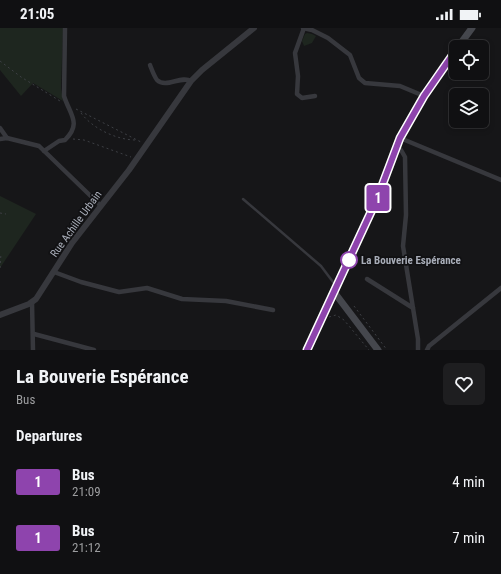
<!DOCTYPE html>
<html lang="en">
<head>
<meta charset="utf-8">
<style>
	:root { --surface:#101012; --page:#1e1e20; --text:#f1f3f6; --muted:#9c9d9f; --line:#303032 }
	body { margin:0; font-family:"Roboto Condensed",sans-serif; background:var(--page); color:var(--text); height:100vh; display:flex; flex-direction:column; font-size:15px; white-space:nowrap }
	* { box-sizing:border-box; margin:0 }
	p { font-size:13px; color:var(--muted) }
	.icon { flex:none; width:22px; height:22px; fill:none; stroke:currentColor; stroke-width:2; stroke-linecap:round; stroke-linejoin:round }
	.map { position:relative; height:322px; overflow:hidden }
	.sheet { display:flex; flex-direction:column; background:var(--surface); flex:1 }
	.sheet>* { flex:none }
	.badge { padding:0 8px; border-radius:3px; font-size:14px; line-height:26px }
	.tools { position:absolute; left:449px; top:12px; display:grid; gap:8px }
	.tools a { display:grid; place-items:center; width:40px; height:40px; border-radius:6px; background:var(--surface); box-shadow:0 2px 6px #0003,0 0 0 1px var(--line); font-size:20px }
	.map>.badge { position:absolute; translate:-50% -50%; box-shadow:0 0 0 2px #fff }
	h2 { padding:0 16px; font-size:15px; line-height:36px }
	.round { display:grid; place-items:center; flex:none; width:42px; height:42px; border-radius:6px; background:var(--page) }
	.summary { display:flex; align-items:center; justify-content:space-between; height:68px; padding:0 16px }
	h1 { font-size:19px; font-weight:700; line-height:30px }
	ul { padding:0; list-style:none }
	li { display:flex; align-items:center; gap:12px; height:56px; padding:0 16px }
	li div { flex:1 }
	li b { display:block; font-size:15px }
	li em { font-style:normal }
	li .badge { min-width:44px; font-weight:700; text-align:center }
	.status { display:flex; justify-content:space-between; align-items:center; height:28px; padding:0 20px; background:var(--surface); direction:ltr }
	.status svg { height:11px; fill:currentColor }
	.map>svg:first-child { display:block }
	.green { fill:#1e261f }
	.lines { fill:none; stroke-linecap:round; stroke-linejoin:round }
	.path { stroke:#3d3f44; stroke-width:1; stroke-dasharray:2 3; stroke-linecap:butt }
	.service { stroke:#37383d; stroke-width:2.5 }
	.minor { stroke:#37383d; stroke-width:4.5 }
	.tertiary { stroke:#37383d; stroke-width:6 }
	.secondary { stroke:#45474d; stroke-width:7 }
	.line-casing { stroke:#fff; stroke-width:9 }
	.line { stroke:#8e44ad; stroke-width:6 }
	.stop-dot { fill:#fff; stroke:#8e44ad; stroke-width:2 }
	.labels { text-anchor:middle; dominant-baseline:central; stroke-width:3.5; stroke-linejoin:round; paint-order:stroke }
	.street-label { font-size:11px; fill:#a8adb8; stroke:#111113 }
	.stop-label { font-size:11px; font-weight:bold; fill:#a8adb8; stroke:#111113; text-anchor:start }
</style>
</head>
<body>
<div class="status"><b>21:05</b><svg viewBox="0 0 49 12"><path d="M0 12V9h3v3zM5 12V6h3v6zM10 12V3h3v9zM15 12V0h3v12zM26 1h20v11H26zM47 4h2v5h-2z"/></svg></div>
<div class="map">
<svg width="501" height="322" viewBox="0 0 501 322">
	<rect width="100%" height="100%" fill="#161618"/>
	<!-- green -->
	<g class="green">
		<path d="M 0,0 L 63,0 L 61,60 L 63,73 L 33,55 L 21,68 L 0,42 Z"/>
		<path d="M 307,5 L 312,6 L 316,8 L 312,15 L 304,18 L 302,13 L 305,6 Z"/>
		<path d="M 0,168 L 36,186 L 0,240 Z"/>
	</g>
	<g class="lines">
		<!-- path -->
		<g class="path">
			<path d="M 0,33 L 21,49 L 60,73"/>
			<path d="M 76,81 L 141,114"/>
			<path d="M 81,85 C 93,101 117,112 136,112"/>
			<path d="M 73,111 L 84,112 L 131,129"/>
			<path d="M 0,185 L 6,186"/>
			<path d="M 0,240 L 1,225"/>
			<path d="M 354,278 L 387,322"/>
			<path d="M 329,289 L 336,287 L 344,292 L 369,322"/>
		</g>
		<!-- service -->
		<path class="service" d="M 243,171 L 321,238 L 336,258"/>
		<!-- minor -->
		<g class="minor">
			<path d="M 303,0 L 312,2 L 328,10 L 350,27 L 359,50 L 365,55 L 400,58 L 424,68"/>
			<path d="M 304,0 L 295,25 L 298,48 L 297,66 L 302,70 L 315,68"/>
			<path d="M 150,37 C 152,42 154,48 157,52 C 166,61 181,47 191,53"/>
			<path d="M 0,100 L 7,110"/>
			<path d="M 400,110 L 501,152"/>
			<path d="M 0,111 L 7,110 L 39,118 L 101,178"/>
			<path d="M 397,118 L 401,122 L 405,129 L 406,187 L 403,218 L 418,311 L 418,322"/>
			<path d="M 44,123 L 59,113 L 65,112 C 82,95 70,87 64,68 L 65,0"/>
			<path d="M 54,244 L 81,254 L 119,264 L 147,260 L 182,271 L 226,273 L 273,282"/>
			<path d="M 367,251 L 413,280"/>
			<path d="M 32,274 L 33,322"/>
			<path d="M 34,306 L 94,322"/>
			<path d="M 427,322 L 429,318 L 501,260"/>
		</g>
		<!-- tertiary -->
		<path class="tertiary" d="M 0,287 L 29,276 L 36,271 L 72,215 L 129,142 L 191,53 L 202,42 L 254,0"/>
		<!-- secondary -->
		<g class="secondary">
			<path d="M 458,19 L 472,0"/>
			<path d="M 334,264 L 378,322"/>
			<path d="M 307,322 L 377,171 L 400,110 L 424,68 L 456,22"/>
		</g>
	</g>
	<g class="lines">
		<!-- line casing -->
		<g class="line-casing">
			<path id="line" d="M 307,322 L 377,171 L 400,110 L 424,68 L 456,22"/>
		</g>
		<!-- line -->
		<use href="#line" class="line"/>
	</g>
	<!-- markers -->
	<circle class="stop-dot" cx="349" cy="232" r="8"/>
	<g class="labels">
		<!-- street labels -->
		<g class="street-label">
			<text transform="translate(76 196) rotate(-54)">Rue Achille Urbain</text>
		</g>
		<!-- stop labels -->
		<g class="stop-label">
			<text x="361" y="232">La Bouverie Espérance</text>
		</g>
	</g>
</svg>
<div class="tools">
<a><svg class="icon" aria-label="locate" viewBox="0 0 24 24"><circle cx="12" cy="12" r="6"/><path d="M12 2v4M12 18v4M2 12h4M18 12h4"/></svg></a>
<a><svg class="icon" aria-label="layers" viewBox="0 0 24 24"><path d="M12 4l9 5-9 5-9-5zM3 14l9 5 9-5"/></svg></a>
</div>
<b class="badge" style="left:378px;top:170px;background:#8e44ad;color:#fff">1</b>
</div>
<section class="sheet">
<div class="summary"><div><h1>La Bouverie Espérance</h1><p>Bus</p></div><a class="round"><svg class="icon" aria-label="heart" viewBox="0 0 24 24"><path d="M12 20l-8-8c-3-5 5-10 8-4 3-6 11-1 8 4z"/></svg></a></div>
<h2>Departures</h2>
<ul>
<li><span class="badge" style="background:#8e44ad;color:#fff">1</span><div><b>Bus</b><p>21:09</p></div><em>4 min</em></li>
<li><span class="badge" style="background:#8e44ad;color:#fff">1</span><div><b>Bus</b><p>21:12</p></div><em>7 min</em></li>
</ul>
</section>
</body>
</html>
